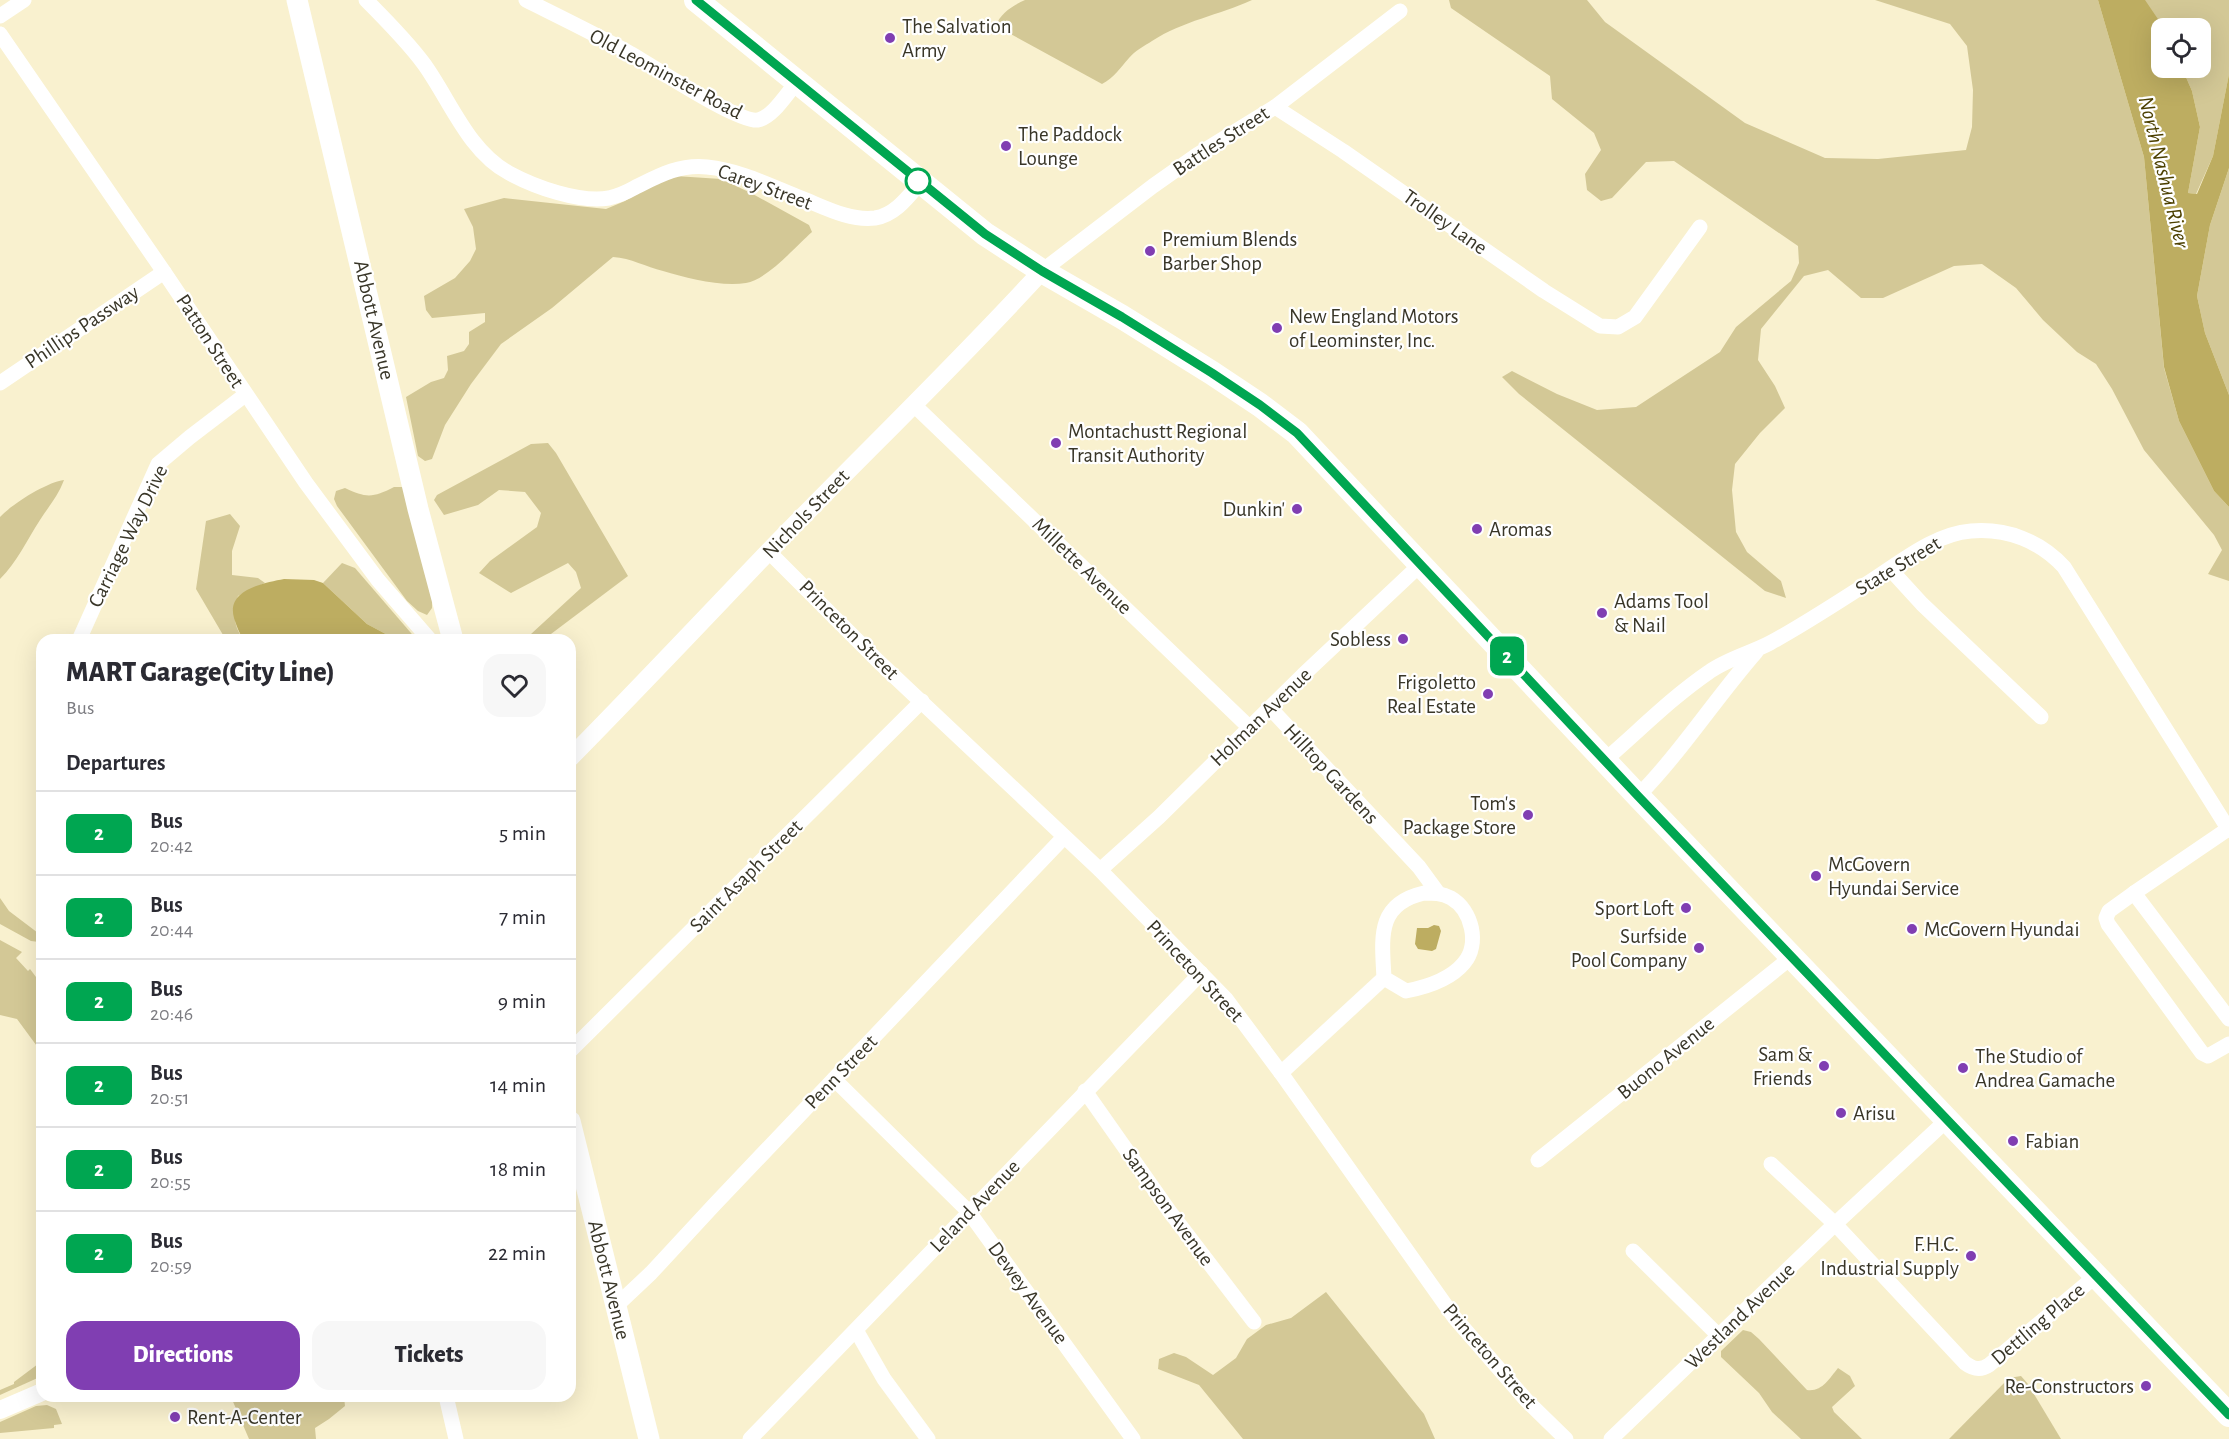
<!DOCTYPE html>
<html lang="en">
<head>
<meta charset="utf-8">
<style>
	:root { --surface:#fff; --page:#f7f7f7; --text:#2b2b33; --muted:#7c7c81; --line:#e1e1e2; --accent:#803eb2 }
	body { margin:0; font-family:"Alegreya Sans",sans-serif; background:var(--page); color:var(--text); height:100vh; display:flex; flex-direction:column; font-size:22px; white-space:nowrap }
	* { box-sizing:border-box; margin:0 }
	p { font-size:20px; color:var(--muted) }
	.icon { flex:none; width:33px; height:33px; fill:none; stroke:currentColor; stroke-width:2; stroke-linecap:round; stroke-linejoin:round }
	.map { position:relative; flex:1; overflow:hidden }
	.details { position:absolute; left:36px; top:634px; width:540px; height:768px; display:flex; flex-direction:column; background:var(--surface); border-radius:18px; box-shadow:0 6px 24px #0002 }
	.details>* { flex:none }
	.badge { padding:0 12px; border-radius:9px; font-size:21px; line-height:39px }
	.controls { position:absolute; left:2151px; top:18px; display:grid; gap:12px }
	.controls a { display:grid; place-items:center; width:60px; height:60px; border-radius:12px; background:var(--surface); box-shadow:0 6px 24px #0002; font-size:30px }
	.map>.badge { position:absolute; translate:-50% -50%; box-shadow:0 0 0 3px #fff }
	h2 { padding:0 30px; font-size:22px; line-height:54px }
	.round { display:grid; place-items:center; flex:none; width:63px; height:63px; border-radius:18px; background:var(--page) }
	.overview { display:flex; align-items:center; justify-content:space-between; height:102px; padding:0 30px }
	h1 { font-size:28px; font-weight:800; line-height:45px }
	.action { display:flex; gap:12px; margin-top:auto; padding:12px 30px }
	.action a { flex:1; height:69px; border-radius:18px; background:var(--accent); color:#fff; font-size:24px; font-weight:800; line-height:69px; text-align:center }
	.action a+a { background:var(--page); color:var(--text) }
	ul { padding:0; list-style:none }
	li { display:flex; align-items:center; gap:18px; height:84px; padding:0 30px; border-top:2px solid var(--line) }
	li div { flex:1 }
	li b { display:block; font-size:22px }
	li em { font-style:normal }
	li .badge { min-width:66px; font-weight:700; text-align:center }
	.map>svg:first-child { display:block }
	.green { fill:#d3c896 }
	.water { fill:#bdad61 }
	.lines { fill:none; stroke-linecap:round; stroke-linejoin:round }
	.minor { stroke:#fff; stroke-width:15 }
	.tertiary { stroke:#fff; stroke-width:18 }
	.secondary { stroke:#fff; stroke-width:21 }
	.trunk { stroke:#fff; stroke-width:24 }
	.line-casing { stroke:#fff; stroke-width:14 }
	.line { stroke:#00a651; stroke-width:9 }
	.poi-dot { fill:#803eb2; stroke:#fff; stroke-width:2 }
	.stop-dot { fill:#fff; stroke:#00a651; stroke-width:3 }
	.labels { text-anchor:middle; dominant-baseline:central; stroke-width:4.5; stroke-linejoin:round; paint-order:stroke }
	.poi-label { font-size:21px; fill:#393628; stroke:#fff; text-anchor:start }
	.street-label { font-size:21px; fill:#393628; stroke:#fff }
	.water-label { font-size:22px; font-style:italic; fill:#4c4000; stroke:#fff }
</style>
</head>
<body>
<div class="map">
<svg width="2229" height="1439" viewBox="0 0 2229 1439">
	<rect width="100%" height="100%" fill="#f9f1cf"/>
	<!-- green -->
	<g class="green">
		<path d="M 1025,0 L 1252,0 C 1219,15 1183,21 1152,41 C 1144,46 1135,51 1129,58 C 1120,68 1114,78 1102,84 L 996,26 C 1000,13 1014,5 1025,0 Z"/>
		<path d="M 1449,0 L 1587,0 L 1605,22 L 1745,123 L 1825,158 L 1878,159 L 1966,150 L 1972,127 L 1973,90 L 1967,46 L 1950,24 L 1875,0 L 2098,0 L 2144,157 L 2164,368 L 2179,421 L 2214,491 L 2229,507 L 2229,581 L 2208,574 L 2222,550 L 2214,535 L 2144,450 L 2112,389 L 2096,364 L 2077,352 L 2043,320 L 2016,288 L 1982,264 L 1954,266 L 1883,298 L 1861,298 L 1828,270 L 1804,276 L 1761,329 L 1758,360 L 1775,386 L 1785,408 L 1760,433 L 1735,464 L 1732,490 L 1736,532 L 1747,552 L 1781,581 L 1786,598 L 1765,591 L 1519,394 L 1502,377 L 1512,371 L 1557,394 L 1597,410 L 1636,407 L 1720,352 L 1736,327 L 1791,281 L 1799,263 L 1798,246 L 1674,161 L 1646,162 L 1612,198 L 1601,201 L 1587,190 L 1585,174 L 1601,150 L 1594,133 L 1552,99 L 1550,76 L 1451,8 Z"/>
		<path d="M 2102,0 L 2229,0 L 2229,74 L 2213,156 L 2196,194 L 2188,193 L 2200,127 L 2192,91 L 2182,68 L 2200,68 L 2200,28 L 2162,28 Z"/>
		<path d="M 2229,168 L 2229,395 L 2205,333 L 2197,296 L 2210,225 Z"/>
		<path d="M 675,176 L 721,179 L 751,193 L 809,225 L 812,232 C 796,246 767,280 746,283 C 721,287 687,278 663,271 C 646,267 631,258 613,257 L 552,308 L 501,344 L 471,384 L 445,425 L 432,459 L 425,461 L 418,456 L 406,397 L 431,382 L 444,378 L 448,370 L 447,356 L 464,351 L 469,344 L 469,332 L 485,322 L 485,313 L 432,318 L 426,310 L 424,296 L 455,278 L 470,261 L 476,249 L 473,227 L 464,209 L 504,198 L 606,209 L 625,201 L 653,184 Z"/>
		<path d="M 548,443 L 556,453 L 628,576 L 543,640 L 517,640 L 531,634 L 581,588 L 576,572 L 568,563 L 511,593 L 479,573 L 490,561 L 537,527 L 541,513 L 525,492 L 499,490 L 478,505 L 444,515 L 434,500 L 437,495 L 531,444 Z"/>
		<path d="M 64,480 C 58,496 49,506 40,520 C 27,540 17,562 0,579 L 0,517 C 12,504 47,482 64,480 Z"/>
		<path d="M 394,487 L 403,487 L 432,600 L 432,608 L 427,615 L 418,611 L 407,601 L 337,506 L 334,499 L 336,491 L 345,488 C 366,498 373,498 394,487 Z"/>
		<path d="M 230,514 L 240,526 L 232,551 L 232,575 L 258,578 L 265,583 L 238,596 C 233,613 233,626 244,640 L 226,640 L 196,589 L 206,521 Z"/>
		<path d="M 342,563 L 355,568 L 417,640 L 397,640 L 367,624 L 323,583 Z"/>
		<path d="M 0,898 L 9,911 L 42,936 L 39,942 L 31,941 L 0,924 Z"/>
		<path d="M 0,940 L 22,952 L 16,958 L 28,971 L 30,969 L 42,985 L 42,1053 L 17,1019 L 0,1015 Z"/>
		<path d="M 1326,1292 L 1424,1414 L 1435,1439 L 1243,1439 L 1199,1385 L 1158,1369 L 1159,1359 L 1174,1353 L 1186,1357 L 1213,1375 L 1236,1358 L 1247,1339 L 1266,1325 L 1291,1318 Z"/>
		<path d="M 1743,1330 L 1751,1332 L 1759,1339 L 1807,1390 C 1822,1392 1829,1379 1838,1368 L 1850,1376 L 1855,1386 L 1832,1407 L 1834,1412 L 1862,1439 L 1801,1439 L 1772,1412 L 1759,1393 L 1721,1357 L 1721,1351 Z"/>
		<path d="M 42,1361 L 42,1376 L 0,1395 L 0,1390 L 14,1384 L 14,1382 Z"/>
		<path d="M 2021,1376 L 2028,1384 L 2061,1439 L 1949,1439 L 2009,1378 Z"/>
		<path d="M 231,1397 L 344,1397 L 345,1406 L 329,1419 L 315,1428 L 316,1439 L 249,1439 Z"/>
		<path d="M 47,1405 L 56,1409 L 62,1424 L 54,1425 L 54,1428 L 0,1433 L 0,1422 L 36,1406 Z"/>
	</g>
	<!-- water -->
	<g class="water">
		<path d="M 2098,0 L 2145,0 L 2164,28 L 2162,28 L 2162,68 L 2182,68 L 2192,91 L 2200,127 L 2188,193 L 2197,194 L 2213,156 L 2229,74 L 2229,168 L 2210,225 L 2197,296 L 2205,333 L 2229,395 L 2229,507 L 2214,491 L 2179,421 L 2164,367 L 2144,157 Z"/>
		<path d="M 284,579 L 314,580 L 323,583 L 367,624 L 397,640 L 244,640 C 239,633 237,627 234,618 C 226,590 263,583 284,579 Z"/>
		<path d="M 1434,925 L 1439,926 L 1441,931 L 1436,949 L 1432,951 L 1418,949 L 1415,944 L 1417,928 L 1428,928 Z"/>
	</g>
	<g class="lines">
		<!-- minor -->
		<g class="minor">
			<path d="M 366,0 C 386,20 407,41 424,64 C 450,100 468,151 509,173 C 535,187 579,203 609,198 C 617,196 627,192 634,188 C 658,176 679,164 707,167 C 739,170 771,186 801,198 C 824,207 849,221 875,218 C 895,215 908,197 920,183"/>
			<path d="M 526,0 C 560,17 595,34 628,52 C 650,64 738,123 758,120 C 773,117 787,93 797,82"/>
			<path d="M 0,16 L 24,0"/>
			<path d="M 0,34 L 164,272 L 306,483 L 378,580 L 430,640"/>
			<path d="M 1275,107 L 1343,151 L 1544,291 L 1600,326 L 1618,327 L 1635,317 L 1700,227"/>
			<path d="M 1042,271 L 1153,186 L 1197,155 L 1275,107 L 1400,11"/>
			<path d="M 0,383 L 164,272"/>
			<path d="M 914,405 L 1250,728"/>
			<path d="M 769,552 L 878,661 L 1100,870 L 1226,999 L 1281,1073 L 1454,1317 L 1527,1401 L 1566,1439"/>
			<path d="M 1890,569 L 1922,604 L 2041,717"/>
			<path d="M 79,640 L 158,464 L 190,437 L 245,395"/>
			<path d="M 1270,708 L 1419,867 L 1438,893"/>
			<path d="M 1605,760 C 1640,730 1671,698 1709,672 C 1727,659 1751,653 1770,643 C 1805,624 1838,602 1871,581 C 1901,562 1934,534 1971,531 C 2007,528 2040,541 2064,567 L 2229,830"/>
			<path d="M 1638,796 C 1682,751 1715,699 1756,652"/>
			<path d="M 2228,829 L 2134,893 L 2229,1019"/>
			<path d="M 1100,870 L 1159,817 L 1303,675 L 1421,564"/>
			<path d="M 1424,893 C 1433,893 1442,893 1451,898 C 1472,910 1480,944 1464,963 C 1450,980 1427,987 1406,991 L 1384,978 C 1382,938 1376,904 1424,893 Z"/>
			<path d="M 2134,893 L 2109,911 L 2106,918 L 2108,924 L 2202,1053 L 2208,1056 L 2229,1044"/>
			<path d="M 570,1051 L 922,701"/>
			<path d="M 1281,1073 L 1384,978"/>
			<path d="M 834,1079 L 969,1212 L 1133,1439"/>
			<path d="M 1085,1091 L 1170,1212 L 1254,1322"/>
			<path d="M 1538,1160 L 1793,956"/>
			<path d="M 1771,1164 L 1835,1224 L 1965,1363 C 1973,1369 1980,1371 1989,1365 L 2097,1275"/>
			<path d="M 1633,1251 L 1719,1336"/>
			<path d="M 616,1306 L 651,1273 L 714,1205 L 1064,837"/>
			<path d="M 856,1330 L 884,1379 L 928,1439"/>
			<path d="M 446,1396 L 456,1439"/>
			<path d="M 750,1439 L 1201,973"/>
			<path d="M 1611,1439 L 1835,1224 L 1948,1119"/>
		</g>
		<!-- tertiary -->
		<g class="tertiary">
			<path d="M 570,758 C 637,690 703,620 769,551 C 860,457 954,367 1042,271"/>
			<path d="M 0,1410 L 42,1392"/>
		</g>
		<!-- secondary -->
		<g class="secondary">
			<path d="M 297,0 L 418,509 L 453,640"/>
			<path d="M 570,1121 L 649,1439"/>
		</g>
		<!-- trunk -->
		<path class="trunk" d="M 696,0 L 985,234 L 1042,271 L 1122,317 L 1212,373 L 1260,405 L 1297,433 L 1638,796 L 2229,1415"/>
	</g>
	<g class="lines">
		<!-- line casing -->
		<g class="line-casing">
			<path id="line" d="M 696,0 L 985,234 L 1042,271 L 1122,317 L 1212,373 L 1260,405 L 1297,433 L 1638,796 L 2229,1415"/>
		</g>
		<!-- line -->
		<use href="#line" class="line"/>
	</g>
	<!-- markers -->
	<g class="poi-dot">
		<circle cx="890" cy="38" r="6"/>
		<circle cx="1006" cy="146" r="6"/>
		<circle cx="1150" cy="251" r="6"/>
		<circle cx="1277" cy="328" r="6"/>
		<circle cx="1056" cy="443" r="6"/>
		<circle cx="1297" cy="509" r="6"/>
		<circle cx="1477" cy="529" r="6"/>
		<circle cx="1602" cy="613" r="6"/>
		<circle cx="1403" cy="639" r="6"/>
		<circle cx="1488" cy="694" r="6"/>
		<circle cx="1528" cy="815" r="6"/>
		<circle cx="1816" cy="876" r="6"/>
		<circle cx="1686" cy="908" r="6"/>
		<circle cx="1912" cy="929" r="6"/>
		<circle cx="1699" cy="948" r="6"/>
		<circle cx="1824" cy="1066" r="6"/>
		<circle cx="1963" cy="1068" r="6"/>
		<circle cx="1841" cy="1113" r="6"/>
		<circle cx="2013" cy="1141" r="6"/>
		<circle cx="1971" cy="1256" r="6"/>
		<circle cx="2146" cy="1386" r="6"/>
		<circle cx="175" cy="1417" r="6"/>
	</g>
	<circle class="stop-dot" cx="918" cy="181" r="12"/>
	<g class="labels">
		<!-- poi labels -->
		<g class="poi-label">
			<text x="902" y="26">The Salvation<tspan x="902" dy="24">Army</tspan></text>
			<text x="1018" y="134">The Paddock<tspan x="1018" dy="24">Lounge</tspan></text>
			<text x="1162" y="239">Premium Blends<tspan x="1162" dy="24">Barber Shop</tspan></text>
			<text x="1289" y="316">New England Motors<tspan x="1289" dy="24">of Leominster, Inc.</tspan></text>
			<text x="1068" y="431">Montachustt Regional<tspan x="1068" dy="24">Transit Authority</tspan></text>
			<text x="1285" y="509" text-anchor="end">Dunkin'</text>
			<text x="1489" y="529">Aromas</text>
			<text x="1614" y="601">Adams Tool<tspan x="1614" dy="24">&amp; Nail</tspan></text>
			<text x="1391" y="639" text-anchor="end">Sobless</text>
			<text x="1476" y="682" text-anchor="end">Frigoletto<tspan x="1476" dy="24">Real Estate</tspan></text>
			<text x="1516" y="803" text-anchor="end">Tom's<tspan x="1516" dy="24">Package Store</tspan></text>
			<text x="1828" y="864">McGovern<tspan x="1828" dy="24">Hyundai Service</tspan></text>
			<text x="1674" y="908" text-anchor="end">Sport Loft</text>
			<text x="1924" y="929">McGovern Hyundai</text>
			<text x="1687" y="936" text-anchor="end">Surfside<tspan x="1687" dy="24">Pool Company</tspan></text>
			<text x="1812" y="1054" text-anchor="end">Sam &amp;<tspan x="1812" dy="24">Friends</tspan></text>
			<text x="1975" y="1056">The Studio of<tspan x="1975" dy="24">Andrea Gamache</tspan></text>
			<text x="1853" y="1113">Arisu</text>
			<text x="2025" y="1141">Fabian</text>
			<text x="1959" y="1244" text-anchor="end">F.H.C.<tspan x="1959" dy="24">Industrial Supply</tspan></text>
			<text x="2134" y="1386" text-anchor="end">Re-Constructors</text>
			<text x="187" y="1417">Rent-A-Center</text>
		</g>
		<!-- street labels -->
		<g class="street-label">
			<text transform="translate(666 74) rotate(28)">Old Leominster Road</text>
			<text transform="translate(1221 141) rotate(-33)">Battles Street</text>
			<text transform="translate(765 187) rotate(20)">Carey Street</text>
			<text transform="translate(1445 222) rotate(35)">Trolley Lane</text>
			<text transform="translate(374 320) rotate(77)">Abbott Avenue</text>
			<text transform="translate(82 327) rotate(-34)">Phillips Passway</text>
			<text transform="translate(210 341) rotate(57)">Patton Street</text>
			<text transform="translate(806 514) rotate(-46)">Nichols Street</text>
			<text transform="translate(128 536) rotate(-64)">Carriage Way Drive</text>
			<text transform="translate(1082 566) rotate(44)">Millette Avenue</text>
			<text transform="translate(1898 566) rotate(-31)">State Street</text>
			<text transform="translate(849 630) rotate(45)">Princeton Street</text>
			<text transform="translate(1261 717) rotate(-44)">Holman Avenue</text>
			<text transform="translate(1331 774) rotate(47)">Hilltop Gardens</text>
			<text transform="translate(746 876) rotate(-45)">Saint Asaph Street</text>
			<text transform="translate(1195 971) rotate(47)">Princeton Street</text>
			<text transform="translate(1666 1058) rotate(-39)">Buono Avenue</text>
			<text transform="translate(841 1072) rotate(-46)">Penn Street</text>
			<text transform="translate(975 1206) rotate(-46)">Leland Avenue</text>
			<text transform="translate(1168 1207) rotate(54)">Sampson Avenue</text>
			<text transform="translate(609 1280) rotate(76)">Abbott Avenue</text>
			<text transform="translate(1028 1293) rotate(54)">Dewey Avenue</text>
			<text transform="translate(1740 1316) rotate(-44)">Westland Avenue</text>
			<text transform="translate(2038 1324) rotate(-40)">Dettling Place</text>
			<text transform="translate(1490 1356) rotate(49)">Princeton Street</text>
		</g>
		<!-- water labels -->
		<g class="water-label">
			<text transform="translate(2164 172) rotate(76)">North Nashua River</text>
		</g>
	</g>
</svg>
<div class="controls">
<a><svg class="icon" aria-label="locate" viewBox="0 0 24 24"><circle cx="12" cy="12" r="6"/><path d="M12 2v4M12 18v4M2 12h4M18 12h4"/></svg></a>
</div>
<b class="badge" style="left:1507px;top:656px;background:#00a651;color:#fff">2</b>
<section class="details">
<div class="overview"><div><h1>MART Garage(City Line)</h1><p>Bus</p></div><a class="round"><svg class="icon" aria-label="heart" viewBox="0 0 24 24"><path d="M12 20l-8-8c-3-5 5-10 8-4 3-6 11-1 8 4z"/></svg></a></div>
<h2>Departures</h2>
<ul>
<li><span class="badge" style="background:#00a651;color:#fff">2</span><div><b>Bus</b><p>20:42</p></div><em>5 min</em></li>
<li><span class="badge" style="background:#00a651;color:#fff">2</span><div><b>Bus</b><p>20:44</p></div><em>7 min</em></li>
<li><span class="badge" style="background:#00a651;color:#fff">2</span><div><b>Bus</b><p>20:46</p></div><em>9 min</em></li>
<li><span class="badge" style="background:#00a651;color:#fff">2</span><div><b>Bus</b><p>20:51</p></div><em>14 min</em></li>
<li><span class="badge" style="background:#00a651;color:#fff">2</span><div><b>Bus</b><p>20:55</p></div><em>18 min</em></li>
<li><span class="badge" style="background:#00a651;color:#fff">2</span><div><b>Bus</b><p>20:59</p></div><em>22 min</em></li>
</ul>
<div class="action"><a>Directions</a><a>Tickets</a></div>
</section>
</div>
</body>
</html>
